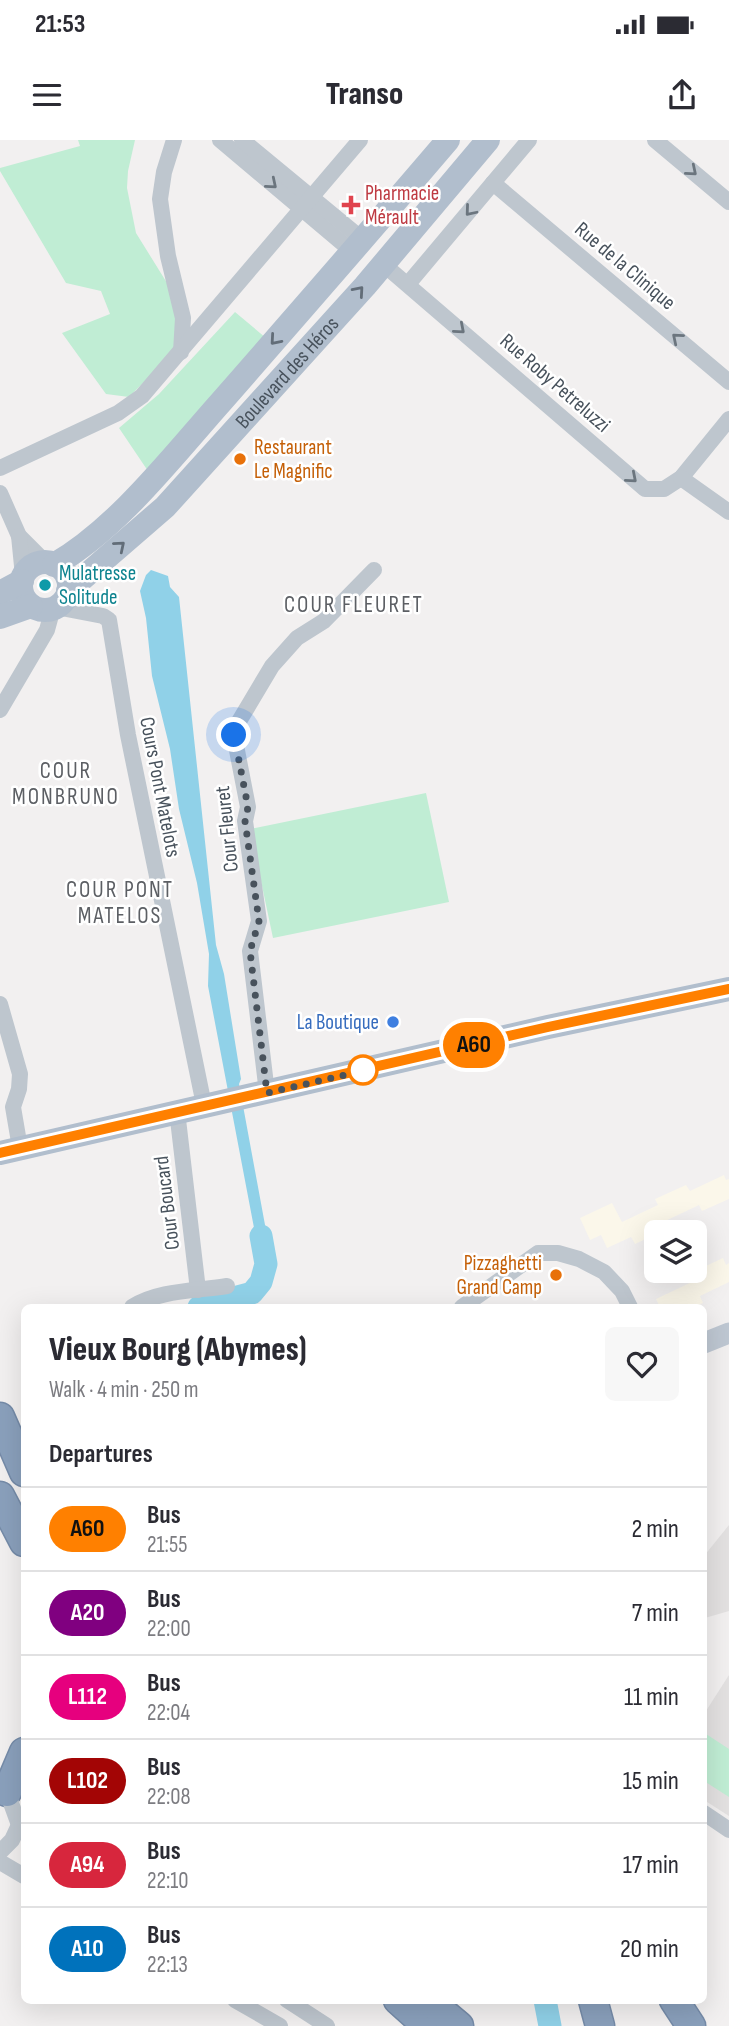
<!DOCTYPE html>
<html lang="en">
<head>
<meta charset="utf-8">
<style>
	:root { --surface:#fff; --page:#f7f7f7; --text:#2b2b33; --muted:#7c7c81; --line:#e1e1e2 }
	body { margin:0; font-family:"Sofia Sans Condensed",sans-serif; background:var(--page); color:var(--text); height:100vh; display:flex; flex-direction:column; font-size:26px; white-space:nowrap }
	* { box-sizing:border-box; margin:0 }
	p { font-size:23px; color:var(--muted) }
	.icon { flex:none; width:38px; height:38px; fill:none; stroke:currentColor; stroke-width:2; stroke-linecap:round; stroke-linejoin:round }
	.map { position:relative; flex:1; overflow:hidden }
	.details { position:absolute; left:21px; top:1164px; width:686px; height:700px; display:flex; flex-direction:column; background:var(--surface); border-radius:10px; box-shadow:0 7px 28px #0002 }
	.details>* { flex:none }
	.badge { padding:0 14px; border-radius:23px; font-size:24px; line-height:46px }
	.fabs { position:absolute; left:644px; top:1080px; display:grid; gap:14px }
	.fabs a { display:grid; place-items:center; width:63px; height:63px; border-radius:10px; background:var(--surface); box-shadow:0 7px 28px #0002; font-size:35px }
	.you { position:absolute; width:35px; height:35px; margin:-18px; border:5px solid #fff; border-radius:50%; background:#1a73e8; box-shadow:0 0 0 10px #1a73e833 }
	.map>.badge { position:absolute; translate:-50% -50%; box-shadow:0 0 0 4px #fff }
	h2 { padding:0 28px; font-size:26px; line-height:63px }
	.round { display:grid; place-items:center; flex:none; width:74px; height:74px; border-radius:10px; background:var(--page) }
	.head { display:flex; align-items:center; justify-content:space-between; height:119px; padding:0 28px }
	h1 { font-size:33px; font-weight:800; line-height:52px }
	ul { padding:0; list-style:none }
	li { display:flex; align-items:center; gap:21px; height:84px; padding:0 28px; border-top:2px solid var(--line) }
	li div { flex:1 }
	li b { display:block; font-size:26px }
	li em { font-style:normal }
	li .badge { min-width:77px; font-weight:700; text-align:center }
	.status { display:flex; justify-content:space-between; align-items:center; height:49px; padding:0 35px; background:var(--surface); direction:ltr }
	.status svg { height:19px; fill:currentColor }
	header { display:flex; justify-content:space-between; align-items:center; height:91px; padding:0 28px; background:var(--surface); font-size:32px; font-weight:800 }
	.map>svg:first-child { display:block }
	.commercial { fill:#fbf7ea }
	.education { fill:#e3e1e1 }
	.green { fill:#c0edd4 }
	.water { fill:#90d1e8 }
	.lines { fill:none; stroke-linecap:round; stroke-linejoin:round }
	.river { stroke:#90d1e8; stroke-width:23 }
	.highway-casing { stroke:#758ba8; stroke-width:31 }
	.street { stroke:#bec6ce; stroke-width:16 }
	.secondary { stroke:#bec7d2; stroke-width:21 }
	.primary { stroke:#b1becd; stroke-width:24 }
	.highway { stroke:#8aa0bc; stroke-width:28 }
	.oneway { stroke:#6b757e }
	.oneway2 { stroke:#626d78 }
	.line-casing { stroke:#fff; stroke-width:16 }
	.line { stroke:#ff8000; stroke-width:10 }
	.walk { stroke:#48525c; stroke-width:7; stroke-dasharray:0 12.6 }
	.health-dot { fill:#e0444e; stroke:#fff; stroke-width:2.5 }
	.food-dot { fill:#e8710a; stroke:#fff; stroke-width:2.5 }
	.culture-dot { fill:#0f9aa8; stroke:#fff; stroke-width:2.5 }
	.shop-dot { fill:#3f7fe0; stroke:#fff; stroke-width:2.5 }
	.stop-dot { fill:#fff; stroke:#ff8000; stroke-width:3.5 }
	.labels { text-anchor:middle; dominant-baseline:central; stroke-width:5; stroke-linejoin:round; paint-order:stroke }
	.health-label { font-size:21px; fill:#be3a42; stroke:#fff; text-anchor:start }
	.street-label { font-size:21px; fill:#48525c; stroke:#fff }
	.food-label { font-size:21px; fill:#c56008; stroke:#fff; text-anchor:start }
	.culture-label { font-size:21px; fill:#0d838f; stroke:#fff; text-anchor:start }
	.shop-label { font-size:21px; fill:#366cbe; stroke:#fff; text-anchor:end }
	.neighbourhood-label { font-size:23px; letter-spacing:2px; fill:#5c5f64; stroke:#fff }
</style>
</head>
<body>
<div class="status"><b>21:53</b><svg viewBox="0 0 49 12"><path d="M0 12V9h3v3zM5 12V6h3v6zM10 12V3h3v9zM15 12V0h3v12zM26 1h20v11H26zM47 4h2v5h-2z"/></svg></div>
<header><svg class="icon" aria-label="menu" viewBox="0 0 24 24"><path d="M4 6h16M4 12h16M4 18h16"/></svg>Transo<svg class="icon" aria-label="share" viewBox="0 0 24 24"><path d="M12 15V3M7 8l5-5 5 5M5 13v7h14v-7"/></svg></header>
<div class="map">
<svg width="729" height="1886" viewBox="0 0 729 1886">
	<rect width="100%" height="100%" fill="#f2f0f0"/>
	<!-- commercial -->
	<g class="commercial">
		<path d="M 724,1035 L 726,1040 L 729,1039 L 729,1059 L 702,1071 L 699,1065 L 663,1082 L 666,1090 L 656,1092 L 656,1094 L 635,1104 L 631,1097 L 607,1108 L 601,1095 L 590,1100 L 580,1078 L 612,1063 L 622,1082 L 658,1065 L 655,1059 L 686,1045 L 690,1051 Z"/>
		<path d="M 723,1118 L 726,1125 L 729,1123 L 729,1142 L 700,1156 L 703,1163 L 694,1167 L 660,1167 L 656,1159 L 696,1140 L 693,1132 Z"/>
	</g>
	<!-- education -->
	<g class="education">
		<path d="M 729,1385 L 729,1471 L 705,1478 L 704,1473 L 704,1416 Z"/>
		<path d="M 729,1535 L 729,1676 L 704,1660 L 704,1574 Z"/>
	</g>
	<!-- green -->
	<g class="green">
		<path d="M 78,0 L 135,0 L 128,31 L 127,48 L 136,93 L 172,151 L 178,186 L 177,209 L 129,257 L 106,254 L 62,193 L 110,174 L 101,151 L 66,143 L 0,31 L 0,28 L 80,6 Z"/>
		<path d="M 235,172 L 272,203 L 150,334 L 119,288 L 159,254 Z"/>
		<path d="M 426,653 L 449,762 L 273,798 L 250,689 Z"/>
		<path d="M 706,1594 L 729,1609 L 729,1657 L 704,1641 L 704,1597 Z"/>
	</g>
	<!-- water -->
	<path class="water" d="M 151,430 L 168,436 L 170,447 L 179,457 L 216,805 L 224,834 L 241,939 L 239,944 L 270,1112 L 266,1124 L 259,1114 L 208,846 L 209,814 L 197,743 L 179,669 L 170,609 L 152,536 L 146,478 L 140,451 L 146,435 Z"/>
	<g class="lines">
		<!-- river -->
		<g class="river">
			<path d="M 199,1167 L 252,1153 L 261,1142 L 266,1124 L 261,1096"/>
			<path d="M 545,1860 L 550,1886"/>
		</g>
		<!-- highway casing -->
		<g class="highway-casing">
			<g id="highway">
				<path d="M 0,1277 L 24,1332"/>
				<path d="M 0,1356 L 24,1402"/>
				<path d="M 7,1652 L 24,1612"/>
				<path d="M 398,1860 L 427,1886"/>
				<path d="M 428,1860 L 459,1886"/>
				<path d="M 593,1860 L 600,1886"/>
				<path d="M 674,1860 L 691,1886"/>
			</g>
		</g>
		<!-- street -->
		<g class="street">
			<path d="M 174,0 L 164,32 L 160,59 L 168,116 L 183,178 L 181,212"/>
			<path d="M 220,0 L 353,112"/>
			<path d="M 242,0 L 363,100"/>
			<path d="M 655,0 L 729,62"/>
			<path d="M 493,43 L 729,242"/>
			<path d="M 382,123 L 645,349 L 664,349 L 681,338 L 729,279"/>
			<path d="M 408,144 L 529,0"/>
			<path d="M 0,328 L 118,273 L 142,256 L 360,0"/>
			<path d="M 681,338 L 729,372"/>
			<path d="M 0,353 L 19,396 L 46,423"/>
			<path d="M 19,396 L 23,436"/>
			<path d="M 56,467 L 103,476 L 109,480 L 128,595 L 204,965"/>
			<path d="M 0,570 L 47,490 L 53,468"/>
			<path d="M 0,864 L 20,934 L 19,949 L 13,967 L 20,1008"/>
			<path d="M 267,953 L 250,811 L 259,781 L 245,681 L 248,667 L 234,595 L 238,583 L 272,526 L 297,498 L 324,481 L 374,430"/>
			<path d="M 177,971 L 198,1150"/>
			<path d="M 132,1167 C 158,1150 197,1151 227,1146"/>
			<path d="M 462,1167 L 538,1113 L 558,1113 L 579,1119 L 604,1132 L 622,1151 L 630,1167"/>
			<path d="M 7,1652 L 19,1685"/>
			<path d="M 704,1673 L 729,1690"/>
			<path d="M 0,1712 L 12,1700 L 19,1685 L 24,1683"/>
			<path d="M 0,1722 L 24,1736"/>
			<path d="M 235,1860 L 280,1886"/>
			<path d="M 287,1860 L 327,1886"/>
		</g>
		<!-- secondary -->
		<path class="secondary" d="M 704,1203 L 729,1193"/>
		<!-- primary -->
		<g class="primary">
			<circle cx="45" cy="446" r="24"/>
			<path d="M 54,425 C 118,388 172,317 221,262 C 297,175 373,88 448,0"/>
			<path id="s1" d="M 68,451 L 165,367 L 365,146 L 488,0"/>
			<path d="M 0,453 L 22,441"/>
			<path d="M 0,477 L 31,466"/>
			<path d="M 0,1013 L 548,887 L 729,849"/>
		</g>
		<!-- highway -->
		<use href="#highway" class="highway"/>
	</g>
	<!-- one-way arrows -->
	<defs><path id="oneway-chevron" d="M-2-3.5L2.5 0L-2 3.5" fill="none" stroke-width="1.6" stroke-linecap="round" stroke-linejoin="round" transform="scale(1.75)"/></defs>
	<g class="oneway">
		<use href="#oneway-chevron" transform="translate(692 31) rotate(40)"/>
		<use href="#oneway-chevron" transform="translate(272 44) rotate(40)"/>
		<use href="#oneway-chevron" transform="translate(470 71) rotate(130)"/>
		<use href="#oneway-chevron" transform="translate(460 189) rotate(41)"/>
		<use href="#oneway-chevron" transform="translate(677 198) rotate(-140)"/>
		<use href="#oneway-chevron" transform="translate(632 338) rotate(41)"/>
	</g>
	<g class="oneway2">
		<use href="#oneway-chevron" transform="translate(359 151) rotate(-49)"/>
		<use href="#oneway-chevron" transform="translate(275 200) rotate(131)"/>
		<use href="#oneway-chevron" transform="translate(120 406) rotate(-40)"/>
	</g>
	<g class="lines">
		<!-- line casing -->
		<g class="line-casing">
			<path id="line" d="M 0,1013 L 548,887 L 729,849"/>
		</g>
		<!-- line -->
		<use href="#line" class="line"/>
		<!-- walk -->
		<path class="walk" d="M 234,595 L 248,667 L 245,681 L 259,781 L 250,811 L 267,953 L 371,929 L 363,930"/>
	</g>
	<!-- markers -->
	<path class="health-dot" d="M347.5 54.5h7v7h7v7h-7v7h-7v-7h-7v-7h7z"/>
	<g class="food-dot">
		<circle cx="240" cy="319" r="7"/>
		<circle cx="556" cy="1135" r="7"/>
	</g>
	<circle class="culture-dot" cx="45" cy="445" r="7"/>
	<circle class="shop-dot" cx="393" cy="882" r="7"/>
	<circle class="stop-dot" cx="363" cy="930" r="14"/>
	<g class="labels">
		<!-- health labels -->
		<g class="health-label">
			<text x="365" y="53">Pharmacie<tspan x="365" dy="24">Mérault</tspan></text>
		</g>
		<!-- street labels -->
		<g class="street-label">
			<text transform="translate(625 126) rotate(40)">Rue de la Clinique</text>
			<text stroke="none"><textPath href="#s1" startOffset="310">Boulevard des Héros</textPath></text>
			<text transform="translate(555 243) rotate(41)">Rue Roby Petreluzzi</text>
			<text transform="translate(160 647) rotate(79)">Cours Pont Matelots</text>
			<text transform="translate(227 689) rotate(-96)">Cour Fleuret</text>
			<text transform="translate(167 1063) rotate(-97)">Cour Boucard</text>
		</g>
		<!-- food labels -->
		<g class="food-label">
			<text x="254" y="307">Restaurant<tspan x="254" dy="24">Le Magnific</tspan></text>
			<text x="542" y="1123" text-anchor="end">Pizzaghetti<tspan x="542" dy="24">Grand Camp</tspan></text>
		</g>
		<!-- culture labels -->
		<g class="culture-label">
			<text x="59" y="433">Mulatresse<tspan x="59" dy="24">Solitude</tspan></text>
		</g>
		<!-- shop labels -->
		<g class="shop-label">
			<text x="379" y="882">La Boutique</text>
		</g>
		<!-- neighbourhood labels -->
		<g class="neighbourhood-label">
			<text x="354" y="465">COUR FLEURET</text>
			<text x="66" y="631">COUR<tspan x="66" dy="26">MONBRUNO</tspan></text>
			<text x="120" y="750">COUR PONT<tspan x="120" dy="26">MATELOS</tspan></text>
		</g>
	</g>
</svg>
<div class="fabs">
<a><svg class="icon" aria-label="layers" viewBox="0 0 24 24"><path d="M12 4l9 5-9 5-9-5zM3 14l9 5 9-5"/></svg></a>
</div>
<div class="you" style="left:234px;top:595px"></div>
<b class="badge" style="left:474px;top:905px;background:#ff8000;color:#111">A60</b>
<section class="details">
<div class="head"><div><h1>Vieux Bourg (Abymes)</h1><p>Walk · 4 min · 250 m</p></div><a class="round"><svg class="icon" aria-label="heart" viewBox="0 0 24 24"><path d="M12 20l-8-8c-3-5 5-10 8-4 3-6 11-1 8 4z"/></svg></a></div>
<h2>Departures</h2>
<ul>
<li><span class="badge" style="background:#ff8000;color:#111">A60</span><div><b>Bus</b><p>21:55</p></div><em>2 min</em></li>
<li><span class="badge" style="background:#800080;color:#fff">A20</span><div><b>Bus</b><p>22:00</p></div><em>7 min</em></li>
<li><span class="badge" style="background:#e6007e;color:#fff">L112</span><div><b>Bus</b><p>22:04</p></div><em>11 min</em></li>
<li><span class="badge" style="background:#a30505;color:#fff">L102</span><div><b>Bus</b><p>22:08</p></div><em>15 min</em></li>
<li><span class="badge" style="background:#d7263d;color:#fff">A94</span><div><b>Bus</b><p>22:10</p></div><em>17 min</em></li>
<li><span class="badge" style="background:#0072bc;color:#fff">A10</span><div><b>Bus</b><p>22:13</p></div><em>20 min</em></li>
</ul>
</section>
</div>
</body>
</html>
